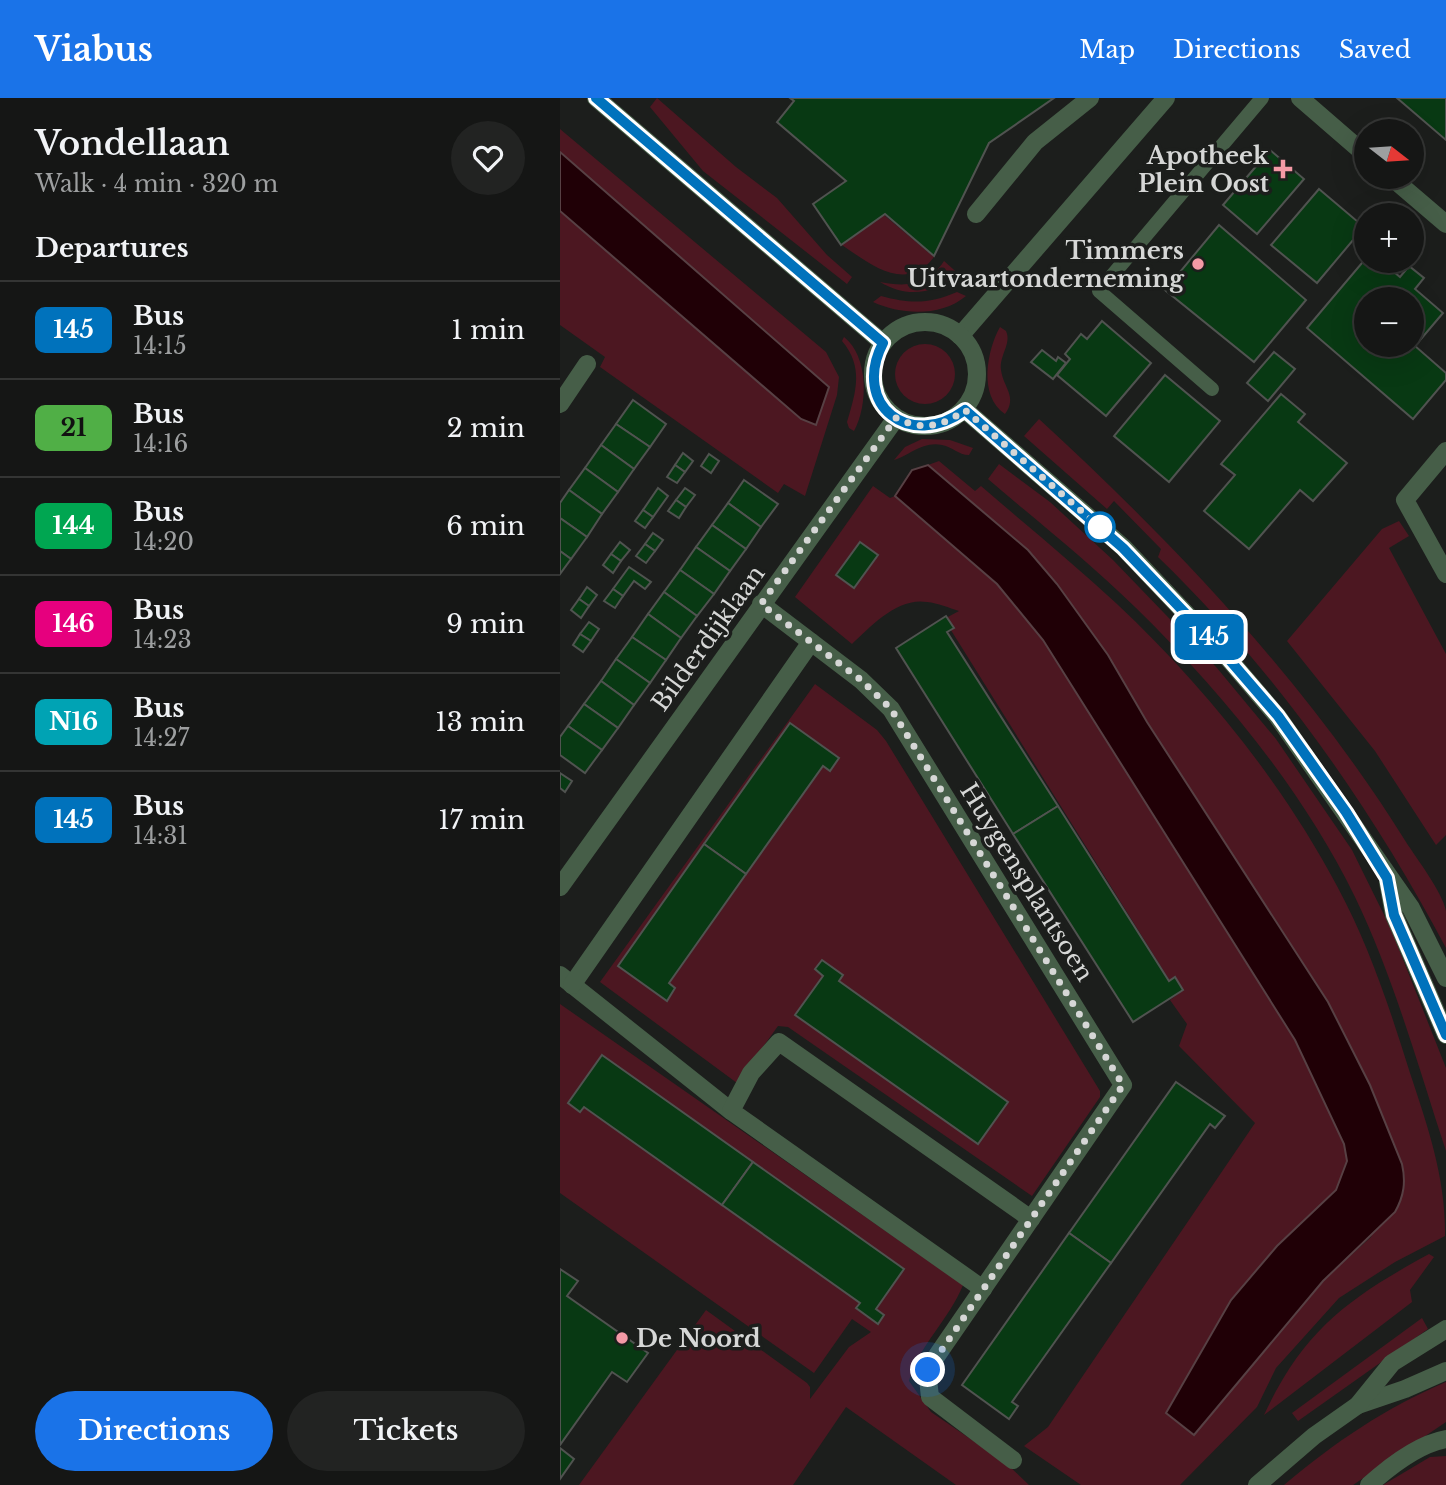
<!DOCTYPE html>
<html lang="en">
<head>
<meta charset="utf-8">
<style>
	:root { --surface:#151615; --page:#222322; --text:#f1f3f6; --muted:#9d9fa0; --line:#343534; --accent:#1a73e8 }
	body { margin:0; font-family:"Libre Baskerville",serif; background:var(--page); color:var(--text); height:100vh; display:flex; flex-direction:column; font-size:26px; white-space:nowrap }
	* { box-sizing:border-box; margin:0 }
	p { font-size:23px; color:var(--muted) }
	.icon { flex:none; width:38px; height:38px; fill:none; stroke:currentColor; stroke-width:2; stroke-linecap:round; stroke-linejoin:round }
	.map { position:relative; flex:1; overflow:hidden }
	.sheet { display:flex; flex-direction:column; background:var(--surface); width:560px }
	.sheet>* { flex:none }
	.badge { padding:0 14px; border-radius:10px; font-size:24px; line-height:46px }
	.needle { width:46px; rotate:107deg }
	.controls { position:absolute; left:794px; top:21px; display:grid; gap:14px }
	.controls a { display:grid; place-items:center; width:70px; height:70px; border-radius:50%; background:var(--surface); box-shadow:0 7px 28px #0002,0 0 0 2px var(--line); font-size:35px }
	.you { position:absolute; width:35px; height:35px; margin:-18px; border:5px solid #fff; border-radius:50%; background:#1a73e8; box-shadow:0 0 0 10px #1a73e833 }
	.map>.badge { position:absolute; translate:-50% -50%; box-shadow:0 0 0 4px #fff }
	h2 { padding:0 35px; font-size:26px; line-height:63px }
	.round { display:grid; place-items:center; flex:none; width:74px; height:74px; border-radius:37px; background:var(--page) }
	.headline { display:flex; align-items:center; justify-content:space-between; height:119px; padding:0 35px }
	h1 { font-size:33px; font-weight:600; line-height:52px }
	.action { display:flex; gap:14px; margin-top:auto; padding:14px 35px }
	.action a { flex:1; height:80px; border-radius:42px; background:var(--accent); color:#fff; font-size:28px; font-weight:600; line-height:80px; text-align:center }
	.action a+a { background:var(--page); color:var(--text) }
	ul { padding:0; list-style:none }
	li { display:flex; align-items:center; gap:21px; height:98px; padding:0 35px; border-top:2px solid var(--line) }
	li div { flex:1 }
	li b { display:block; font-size:26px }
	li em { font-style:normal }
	li .badge { min-width:77px; font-weight:700; text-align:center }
	header { display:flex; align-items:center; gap:42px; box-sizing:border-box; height:98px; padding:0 35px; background:var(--accent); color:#fff }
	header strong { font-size:33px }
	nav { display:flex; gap:38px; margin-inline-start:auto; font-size:24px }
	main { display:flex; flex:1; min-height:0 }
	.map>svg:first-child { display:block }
	.green { fill:#4c1721 }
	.water { fill:#200006; stroke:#574044; stroke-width:2 }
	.building { fill:#083913; stroke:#505350; stroke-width:2; fill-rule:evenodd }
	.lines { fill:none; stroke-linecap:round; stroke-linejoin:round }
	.service { stroke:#465e48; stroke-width:14 }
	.minor { stroke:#465e48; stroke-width:18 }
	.tertiary { stroke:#465e48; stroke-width:18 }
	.line-casing { stroke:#fff; stroke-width:16 }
	.line { stroke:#0072bc; stroke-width:10 }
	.walk { stroke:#d6d7d6; stroke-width:7; stroke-dasharray:0 12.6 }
	.poi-dot { fill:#f49aa6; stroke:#1c1e1c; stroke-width:2.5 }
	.stop-dot { fill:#fff; stroke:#0072bc; stroke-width:3.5 }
	.labels { text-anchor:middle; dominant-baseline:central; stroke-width:7; stroke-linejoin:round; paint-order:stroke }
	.poi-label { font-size:24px; font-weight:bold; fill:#d6d7d6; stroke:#1c1e1c; text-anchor:end }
	.street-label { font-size:24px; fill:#d6d7d6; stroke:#1c1e1c }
</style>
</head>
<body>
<header>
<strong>Viabus</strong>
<nav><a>Map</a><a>Directions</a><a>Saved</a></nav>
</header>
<main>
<section class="sheet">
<div class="headline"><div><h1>Vondellaan</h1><p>Walk · 4 min · 320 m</p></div><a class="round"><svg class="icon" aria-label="heart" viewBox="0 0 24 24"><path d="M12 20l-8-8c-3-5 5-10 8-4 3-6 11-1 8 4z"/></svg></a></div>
<h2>Departures</h2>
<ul>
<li><span class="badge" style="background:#0072bc;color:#fff">145</span><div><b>Bus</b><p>14:15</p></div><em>1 min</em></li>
<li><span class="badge" style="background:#50af46;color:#111">21</span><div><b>Bus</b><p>14:16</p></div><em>2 min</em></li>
<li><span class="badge" style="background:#00a651;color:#fff">144</span><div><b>Bus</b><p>14:20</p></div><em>6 min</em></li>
<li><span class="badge" style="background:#e6007e;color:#fff">146</span><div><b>Bus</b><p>14:23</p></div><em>9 min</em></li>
<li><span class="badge" style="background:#00a3b4;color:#fff">N16</span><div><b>Bus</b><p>14:27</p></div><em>13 min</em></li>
<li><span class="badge" style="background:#0072bc;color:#fff">145</span><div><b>Bus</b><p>14:31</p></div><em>17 min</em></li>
</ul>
<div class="action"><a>Directions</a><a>Tickets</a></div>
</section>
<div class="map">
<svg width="886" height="1387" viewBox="0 0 886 1387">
	<rect width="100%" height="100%" fill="#1c1e1c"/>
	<!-- green -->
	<g class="green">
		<path d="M 97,0 L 176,69 L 217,100 L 267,157 L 292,179 L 287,186 L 143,73 L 90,9 Z"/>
		<path d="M 0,31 L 266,254 L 279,279 L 277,297 L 245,398 L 224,386 L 218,395 L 40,269 L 45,259 L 0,227 L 0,113 L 241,321 L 269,289 L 0,54 Z"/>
		<path d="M 324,117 L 374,159 C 346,196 310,166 282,147 Z"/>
		<path d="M 384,163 L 402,179 C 373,193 350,202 320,184 C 346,189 368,188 384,163 Z"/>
		<path d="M 397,194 L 406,198 C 381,219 341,217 313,204 L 321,198 C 351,206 369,206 397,194 Z"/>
		<path d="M 440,229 L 446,233 C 452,246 439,257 441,272 C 443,289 458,299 445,316 C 418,298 427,252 440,229 Z"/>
		<path d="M 284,239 C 309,258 308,309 294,333 L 289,330 L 287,324 C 296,294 304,269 282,243 Z"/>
		<circle cx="365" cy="276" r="30"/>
		<path d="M 479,321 C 615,446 748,586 846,744 C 857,761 883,795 886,813 C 886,825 886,839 886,850 C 810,707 715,572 598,459 L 601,451 L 554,403 L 547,411 L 464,338 Z"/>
		<path d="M 362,341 L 390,342 L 413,350 L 409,357 C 398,357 393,349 382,347 C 362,343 349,358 334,362 L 345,349 Z"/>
		<path d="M 379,363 L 415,393 L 421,388 C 466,427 513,465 557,506 C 643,587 722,684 777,788 C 809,847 830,911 850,975 C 868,1029 886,1081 885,1138 L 835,1164 L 779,1200 L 716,1270 L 697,1309 L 620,1387 L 521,1387 L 464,1348 L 488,1329 L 695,1025 L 619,948 L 627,926 L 610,902 L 618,896 L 384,521 L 399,513 C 389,510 378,505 367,504 C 338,499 311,528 292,546 L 235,499 L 313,388 L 330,400 L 335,398 L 437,485 L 483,542 L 735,942 L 784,1046 L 787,1063 L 776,1092 L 717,1148 L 606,1315 L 633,1337 L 763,1183 L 811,1139 L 842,1066 L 810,987 L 768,904 L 587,624 L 548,557 L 497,486 L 468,452 L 368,367 Z"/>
		<path d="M 439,366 L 490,404 L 553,462 L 657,570 L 716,641 L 792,752 L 831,831 L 886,970 L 886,1053 C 858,968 834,880 795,799 C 743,692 660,592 575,509 C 529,464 477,423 428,381 Z"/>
		<path d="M 839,423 L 849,438 L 829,450 L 886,556 L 886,737 L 876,747 L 815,653 L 727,543 L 822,431 Z"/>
		<path d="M 255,586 L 317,632 L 326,643 L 540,993 L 540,999 L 472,1098 L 228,929 L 218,928 L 177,985 L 40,884 Z"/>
		<path d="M 0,906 L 403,1187 C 389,1222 359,1247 349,1283 L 371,1314 L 447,1366 L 469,1387 L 396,1387 L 286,1309 L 233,1387 L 19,1387 L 146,1212 L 247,1285 L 250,1289 L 250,1301 L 289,1249 L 311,1234 L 292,1221 L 254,1275 L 0,1095 Z"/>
		<path d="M 869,1156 L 874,1159 L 850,1192 L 852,1204 L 704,1317 C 744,1231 789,1200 869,1156 Z"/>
		<path d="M 862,1220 L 868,1231 L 738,1323 L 732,1315 Z"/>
		<path d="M 886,1284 L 886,1324 L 793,1387 L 724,1387 C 775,1344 825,1310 886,1284 Z"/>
		<path d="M 886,1358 L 886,1387 L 823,1387 L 870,1359 Z"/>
	</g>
	<!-- water -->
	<g class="water">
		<path d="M 0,54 L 269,289 L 256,327 L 241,321 L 0,113 Z"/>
		<path d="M 368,367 L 468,452 L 497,486 L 548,557 L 587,624 L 768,904 L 810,987 L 842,1066 C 846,1084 844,1098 835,1114 L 763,1183 L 634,1337 L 606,1315 L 671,1202 L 717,1148 L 776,1092 L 787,1063 L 784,1046 L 735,942 L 483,542 L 437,486 L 335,398 L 352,372 Z"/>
	</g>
	<!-- building -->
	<g class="building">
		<path d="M 230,0 L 494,0 L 429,45 L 374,158 L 325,116 L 281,147 L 253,106 L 286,83 L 217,24 L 234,3 Z"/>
		<path d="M 837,0 L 886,0 L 886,42 Z"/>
		<path d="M 710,52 L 744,81 L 697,136 L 663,107 Z"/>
		<path d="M 759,91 L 804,129 L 757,185 L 711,147 Z"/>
		<path d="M 659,127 L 746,202 L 694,264 L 605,192 Z"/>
		<path d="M 807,159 L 807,163 L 821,163 L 840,179 L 849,168 L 864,180 L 855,191 L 883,215 L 855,248 L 886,275 L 886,282 L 853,321 L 747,230 ZM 807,201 L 852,201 L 852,247 L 807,247 Z"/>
		<path d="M 542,223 L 591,265 L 546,318 L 497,277 L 510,261 L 505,256 L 521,236 L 527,241 Z"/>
		<path d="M 482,252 L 496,263 L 498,259 L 506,265 L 493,281 L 471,264 Z"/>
		<path d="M 714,254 L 735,271 L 708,303 L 687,285 Z"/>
		<path d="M 605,277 L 660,323 L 609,384 L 554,338 Z"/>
		<path d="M 721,296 L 745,316 L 738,324 L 787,365 L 753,403 L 740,392 L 689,451 L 644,413 L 675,377 L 661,366 Z"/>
		<path d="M 73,302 L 106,326 L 90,349 L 56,326 Z"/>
		<path d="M 56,326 L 90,349 L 74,371 L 41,347 Z"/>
		<path d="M 41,347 L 74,371 L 58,394 L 25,370 Z"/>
		<path d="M 123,355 L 133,363 L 125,374 L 115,367 Z"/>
		<path d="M 149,356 L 159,363 L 151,375 L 141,368 Z"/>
		<path d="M 115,367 L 125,374 L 117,385 L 107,379 Z"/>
		<path d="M 25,370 L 58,394 L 42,416 L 9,392 Z"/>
		<path d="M 184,382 L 218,406 L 201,429 L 168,405 Z"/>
		<path d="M 98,390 L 108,398 L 93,419 L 83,412 Z"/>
		<path d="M 125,390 L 135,397 L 126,409 L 116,402 Z"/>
		<path d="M 9,392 L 42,416 L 27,439 L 0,420 L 0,405 Z"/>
		<path d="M 116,402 L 126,409 L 119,420 L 108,413 Z"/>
		<path d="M 168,405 L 201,429 L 186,451 L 152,427 Z"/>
		<path d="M 83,412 L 93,419 L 85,430 L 75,423 Z"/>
		<path d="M 0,420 L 27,439 L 11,461 L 0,453 Z"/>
		<path d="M 152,427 L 186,451 L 170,473 L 136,449 Z"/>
		<path d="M 93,435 L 103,442 L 95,453 L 85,446 Z"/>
		<path d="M 60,444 L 70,452 L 61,463 L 51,456 Z"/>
		<path d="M 300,444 L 318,457 L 294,490 L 276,477 Z"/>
		<path d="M 85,446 L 95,453 L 86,465 L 76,458 Z"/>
		<path d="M 136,449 L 170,473 L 154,496 L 120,472 Z"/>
		<path d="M 0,453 L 11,461 L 0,476 Z"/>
		<path d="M 51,456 L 61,463 L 53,475 L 43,467 Z"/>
		<path d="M 69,469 L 91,484 L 85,491 L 74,483 L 63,498 L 53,491 Z"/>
		<path d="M 120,472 L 154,496 L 137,518 L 104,494 Z"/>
		<path d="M 27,489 L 37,497 L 29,508 L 19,501 Z"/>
		<path d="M 53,491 L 63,498 L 55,510 L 44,503 Z"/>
		<path d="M 104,494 L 137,518 L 121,540 L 88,516 Z"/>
		<path d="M 19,501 L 29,508 L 21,520 L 11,512 Z"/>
		<path d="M 88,516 L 121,540 L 106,562 L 72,539 Z"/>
		<path d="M 386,518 L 394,530 L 387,534 L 498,708 L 453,736 L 336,550 Z"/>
		<path d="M 29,524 L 39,531 L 31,543 L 20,536 Z"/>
		<path d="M 20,536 L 31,543 L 23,554 L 13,547 Z"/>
		<path d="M 72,539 L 106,562 L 90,585 L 56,561 Z"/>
		<path d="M 56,561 L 90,585 L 74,607 L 41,583 Z"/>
		<path d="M 41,583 L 74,607 L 58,630 L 24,606 Z"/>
		<path d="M 24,606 L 58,630 L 42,652 L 8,628 Z"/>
		<path d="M 230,625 L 279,660 L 270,673 L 263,668 L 186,776 L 144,746 Z"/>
		<path d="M 8,628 L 42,652 L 25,675 L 0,657 L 0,639 Z"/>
		<path d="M 0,675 L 12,683 L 5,694 L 0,690 Z"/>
		<path d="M 498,708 L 609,883 L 615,879 L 623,892 L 573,924 L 453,736 Z"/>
		<path d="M 144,746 L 186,776 L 109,885 L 115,890 L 107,903 L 58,868 Z"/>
		<path d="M 262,862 L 283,877 L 279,883 L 448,1004 L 418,1046 L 235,917 L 263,878 L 255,871 Z"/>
		<path d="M 42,957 L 193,1064 L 162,1107 L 24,1009 L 20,1014 L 8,1005 Z"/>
		<path d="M 616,984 L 665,1018 L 655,1030 L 650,1026 L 551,1165 L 509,1135 Z"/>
		<path d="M 193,1064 L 344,1171 L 316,1211 L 324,1217 L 318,1226 L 296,1210 L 300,1205 L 162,1107 Z"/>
		<path d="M 509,1135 L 551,1165 L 452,1304 L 458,1308 L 449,1321 L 402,1287 Z"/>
		<path d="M 0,1171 L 18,1183 L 7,1198 L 88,1255 L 67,1284 L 52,1274 L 0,1347 Z"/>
		<path d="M 0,1350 L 14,1361 L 0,1381 Z"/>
	</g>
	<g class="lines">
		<!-- service -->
		<path class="service" d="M 652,291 L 539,193 L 702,0"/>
		<!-- minor -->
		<g class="minor">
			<path d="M 740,0 L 807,58"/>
			<path d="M 831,79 L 886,126"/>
			<path d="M 416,116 L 475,44 L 530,0"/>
			<path d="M 400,238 L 606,0"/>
			<path d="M 0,306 L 27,266"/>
			<path d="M 886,353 L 845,402 L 886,476"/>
			<path d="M 201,506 L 301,582 L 331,611 L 563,987 L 367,1272 L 370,1299 L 453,1362"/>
			<path d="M 0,789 L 336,320"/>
			<path d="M 0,877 L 171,1013"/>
			<path d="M 12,887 L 251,544"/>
			<path d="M 423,1191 L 171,1013 L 191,975 L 219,944 L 471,1121"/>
			<path d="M 809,1387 C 830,1368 858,1346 886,1341"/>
		</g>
		<!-- tertiary -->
		<g class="tertiary">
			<path d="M 36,0 L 323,245"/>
			<circle cx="365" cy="276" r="52"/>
			<path d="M 405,312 L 563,449 L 667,559 L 718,619 L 851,810 L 886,880"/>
			<path d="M 828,784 L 834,817 L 886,937"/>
			<path d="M 798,1307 L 845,1291 L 886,1273"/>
			<path d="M 697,1387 L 754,1338 L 798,1307 L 832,1265 L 886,1231"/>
		</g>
	</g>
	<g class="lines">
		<!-- line casing -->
		<g class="line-casing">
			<path id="line" d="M 36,0 L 323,245 C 291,307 350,353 405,312 L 563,450 L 667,559 L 718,618 L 786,714 L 827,780 L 834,817 L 886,937"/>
		</g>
		<!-- line -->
		<use href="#line" class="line"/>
		<!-- walk -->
		<path class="walk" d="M 368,1272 L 563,987 L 331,611 L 301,582 L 201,506 L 336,320 C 362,333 382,329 405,312 L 548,436 L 540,429"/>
	</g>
	<!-- markers -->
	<g class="poi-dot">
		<path d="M719.5 60.5h7v7h7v7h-7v7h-7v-7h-7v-7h7z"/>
		<circle cx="638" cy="166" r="7"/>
		<circle cx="62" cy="1240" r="7"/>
	</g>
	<circle class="stop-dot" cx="540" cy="429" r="14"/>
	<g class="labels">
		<!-- poi labels -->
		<g class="poi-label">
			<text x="709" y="57">Apotheek<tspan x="709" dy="28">Plein Oost</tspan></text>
			<text x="624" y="152">Timmers<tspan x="624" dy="28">Uitvaartonderneming</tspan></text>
			<text x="76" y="1240" text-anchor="start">De Noord</text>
		</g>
		<!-- street labels -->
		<g class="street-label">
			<text transform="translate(148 540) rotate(-54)">Bilderdijklaan</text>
			<text transform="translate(467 784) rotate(58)">Huygensplantsoen</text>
		</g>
	</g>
</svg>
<div class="controls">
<a><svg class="needle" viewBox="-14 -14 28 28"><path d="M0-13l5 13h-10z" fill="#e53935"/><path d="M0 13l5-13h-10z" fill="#9d9fa0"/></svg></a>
<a>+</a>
<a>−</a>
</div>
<div class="you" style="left:368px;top:1272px"></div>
<b class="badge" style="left:649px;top:539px;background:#0072bc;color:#fff">145</b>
</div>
</main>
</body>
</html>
